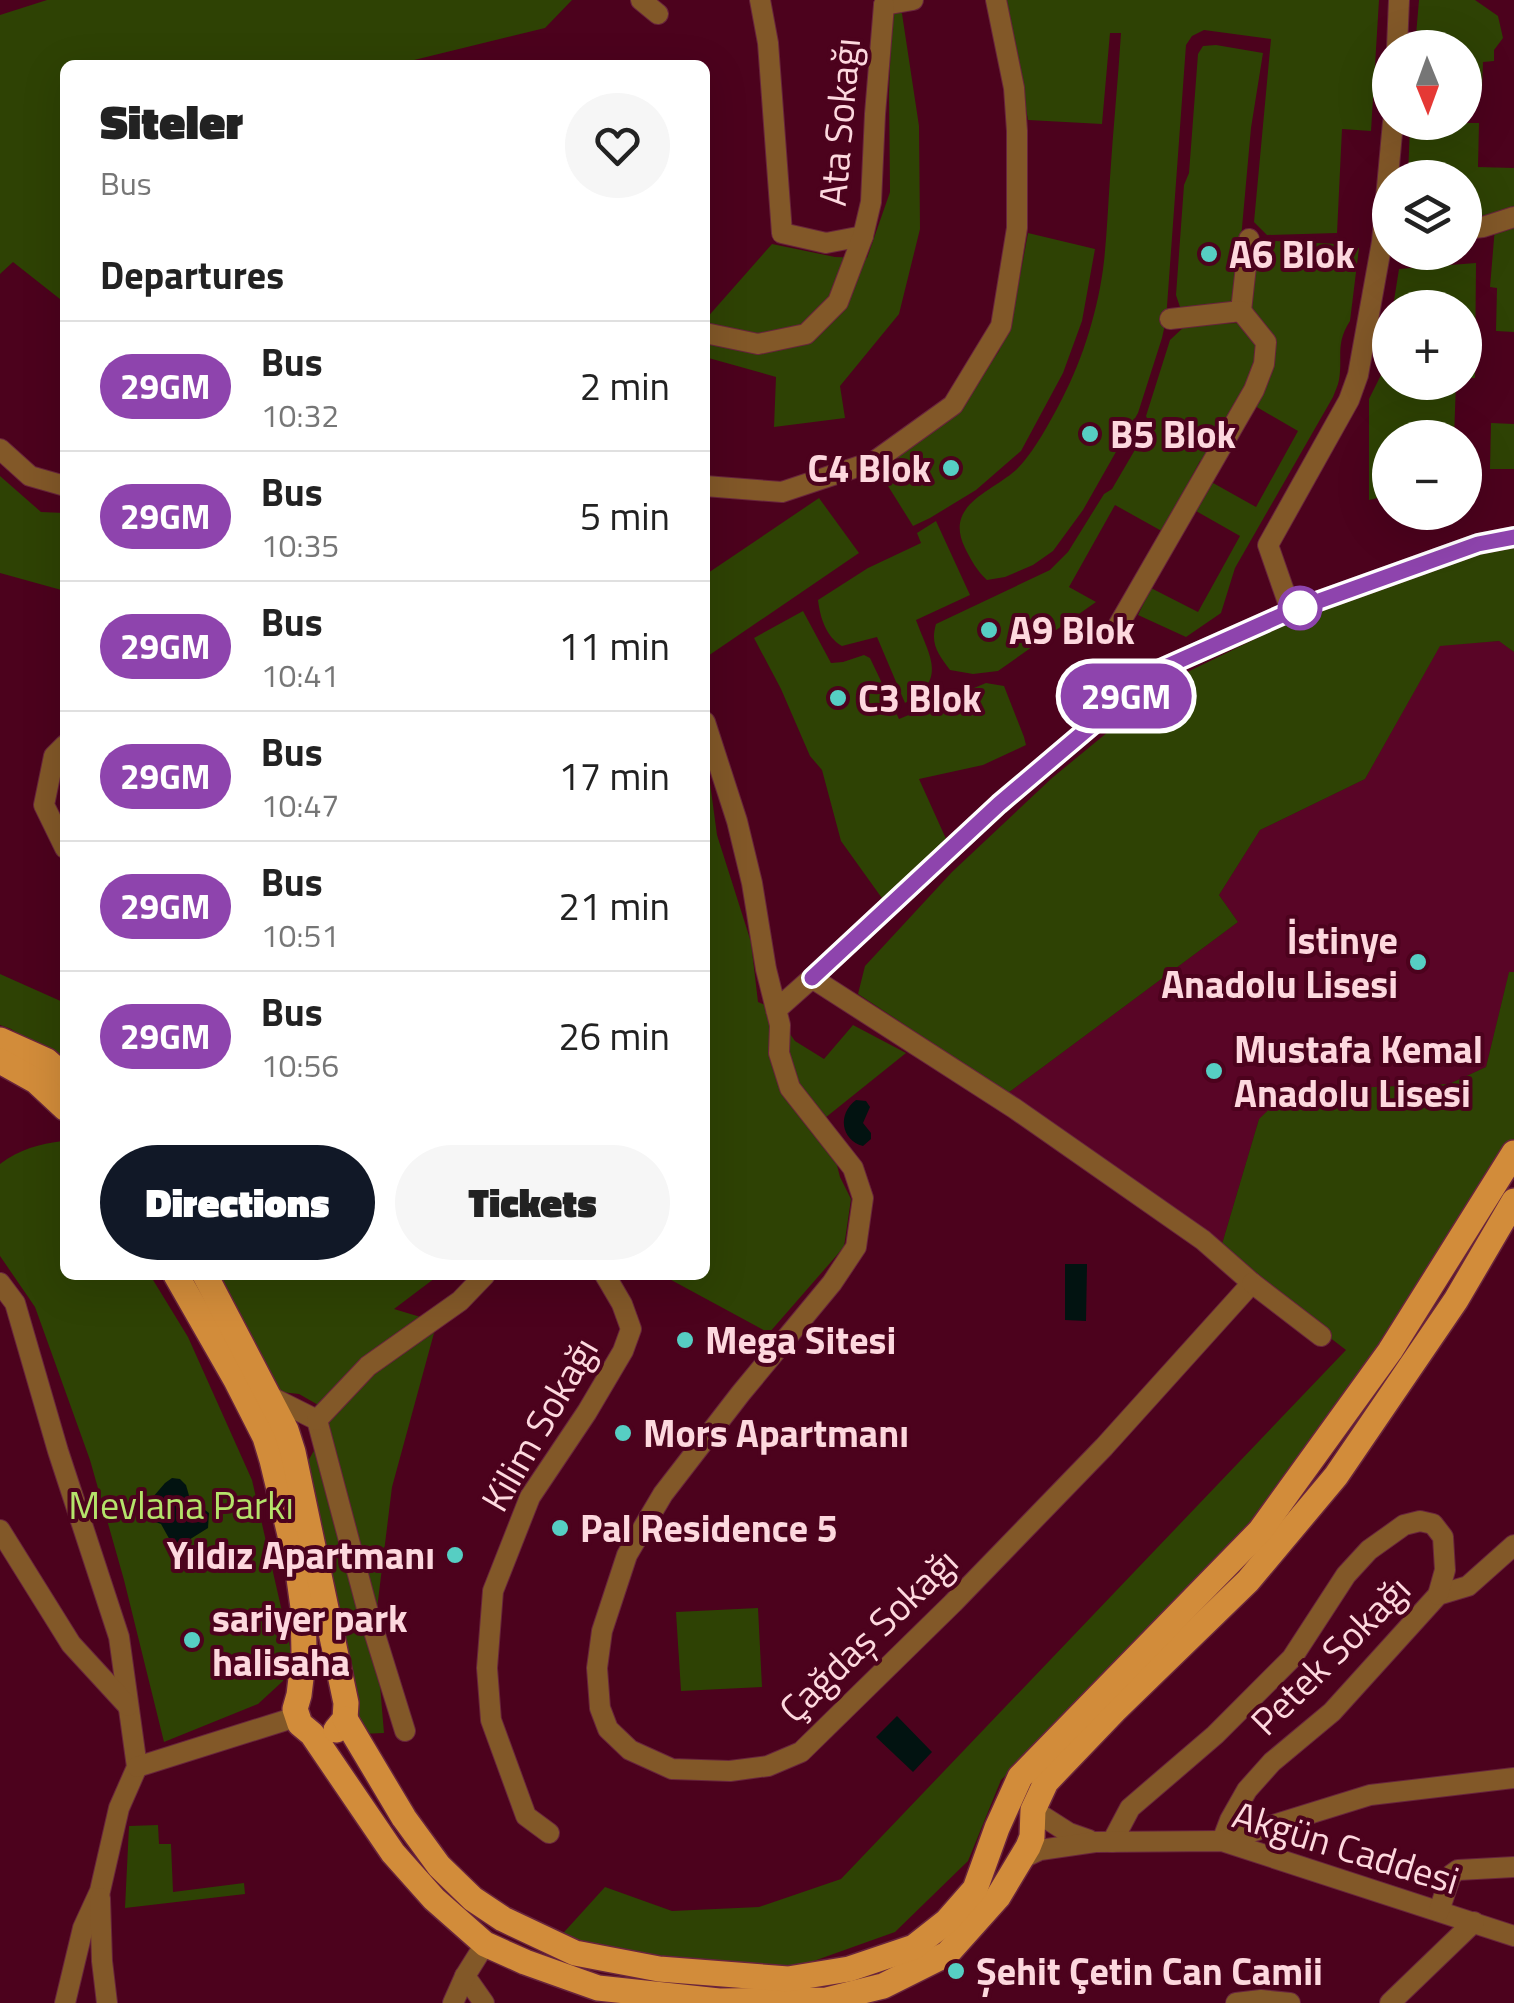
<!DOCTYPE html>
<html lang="en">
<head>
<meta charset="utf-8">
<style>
	:root { --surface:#fff; --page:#f6f6f6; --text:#222; --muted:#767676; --line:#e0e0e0; --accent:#111827 }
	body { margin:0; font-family:"Titillium Web",sans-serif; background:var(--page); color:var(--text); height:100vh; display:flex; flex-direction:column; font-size:38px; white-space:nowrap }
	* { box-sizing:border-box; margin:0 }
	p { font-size:32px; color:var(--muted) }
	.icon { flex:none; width:55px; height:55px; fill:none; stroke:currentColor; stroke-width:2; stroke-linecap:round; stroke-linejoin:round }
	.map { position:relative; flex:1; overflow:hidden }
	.panel { position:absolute; left:60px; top:60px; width:650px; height:1220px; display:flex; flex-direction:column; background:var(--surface); border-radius:15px; box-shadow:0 10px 40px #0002 }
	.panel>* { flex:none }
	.badge { padding:0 20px; border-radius:32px; font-size:35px; line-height:65px }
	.needle { width:65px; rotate:179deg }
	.tools { position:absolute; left:1372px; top:30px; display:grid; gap:20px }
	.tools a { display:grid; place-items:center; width:110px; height:110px; border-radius:50%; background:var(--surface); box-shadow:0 10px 40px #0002; font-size:50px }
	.map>.badge { position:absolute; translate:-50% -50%; box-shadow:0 0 0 5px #fff }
	h2 { padding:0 40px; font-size:38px; line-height:90px }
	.round { display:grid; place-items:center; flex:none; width:105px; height:105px; border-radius:52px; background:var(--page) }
	.head { display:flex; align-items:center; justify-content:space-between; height:170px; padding:0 40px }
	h1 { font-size:48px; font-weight:800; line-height:75px }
	.button { display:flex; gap:20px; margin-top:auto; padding:20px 40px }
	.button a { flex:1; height:115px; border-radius:60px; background:var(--accent); color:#fff; font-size:40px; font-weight:800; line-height:115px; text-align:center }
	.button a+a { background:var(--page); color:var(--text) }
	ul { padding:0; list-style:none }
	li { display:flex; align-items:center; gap:30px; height:130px; padding:0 40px; border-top:2px solid var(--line) }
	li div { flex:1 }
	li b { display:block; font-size:38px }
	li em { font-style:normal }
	li .badge { min-width:110px; font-weight:700; text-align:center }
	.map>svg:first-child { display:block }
	.built { fill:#590526 }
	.green { fill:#2e4204 }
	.water { fill:#021311 }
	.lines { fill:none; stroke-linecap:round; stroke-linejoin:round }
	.minor-casing { stroke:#68243c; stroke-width:22 }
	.major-casing { stroke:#68243c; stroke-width:28 }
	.minor { stroke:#825828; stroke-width:20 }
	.major { stroke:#d28c3a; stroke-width:25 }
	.line-casing { stroke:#fff; stroke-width:22 }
	.line { stroke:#8e44ad; stroke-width:15 }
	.poi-dot { fill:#56cec3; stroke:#4c021d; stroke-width:4 }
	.stop-dot { fill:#fff; stroke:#8e44ad; stroke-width:5 }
	.labels { text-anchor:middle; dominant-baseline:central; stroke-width:8; stroke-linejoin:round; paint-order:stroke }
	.street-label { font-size:38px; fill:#fdd8de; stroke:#4c021d }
	.poi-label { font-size:38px; font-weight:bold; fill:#fdd8de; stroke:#4c021d; text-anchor:start }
	.park-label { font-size:38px; fill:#b5e36b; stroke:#4c021d }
</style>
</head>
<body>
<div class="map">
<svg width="1514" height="2003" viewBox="0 0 1514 2003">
	<rect width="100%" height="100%" fill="#4c021d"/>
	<!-- built -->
	<path class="built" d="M 1500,641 L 1514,652 L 1514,972 L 1509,973 L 1486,1067 L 1449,1084 L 1300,1090 L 1259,1119 L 1222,1244 L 1008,1093 L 1238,922 L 1219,895 L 1260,830 L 1365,779 L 1440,645 Z"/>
	<!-- green -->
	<g class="green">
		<path d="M 47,0 L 572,0 L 545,28 L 410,61 L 401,65 L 65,65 L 65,303 L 13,262 L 0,274 L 0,15 Z"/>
		<path d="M 1006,0 L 1379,0 L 1371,131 L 1342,129 L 1337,233 L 1267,235 L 1254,222 L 1271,39 L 1204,30 L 1192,36 L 1186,45 L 1166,320 L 1162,338 L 1138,413 L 1083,510 L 1053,551 L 1033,565 L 1005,577 L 987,580 C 977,571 971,560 965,548 C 944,505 990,493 1016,470 C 1033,454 1051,420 1062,399 C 1083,359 1099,307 1104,261 C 1107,234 1108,206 1110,178 C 1113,130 1118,81 1121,33 L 1110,33 L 1102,124 L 1028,120 Z"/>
		<path d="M 1419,0 L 1475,0 L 1498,16 L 1503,38 L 1494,50 L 1494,61 L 1483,62 L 1482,90 L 1465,89 L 1465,48 L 1415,47 Z"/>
		<path d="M 901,7 L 919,126 L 920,229 L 899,314 L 840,386 L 845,418 L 774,427 L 776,377 L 705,357 L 705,320 L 772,244 L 835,257 L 867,258 L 890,192 L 889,95 L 892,9 Z"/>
		<path d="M 1216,45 L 1263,53 L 1251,128 L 1236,294 L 1233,304 L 1182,313 L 1176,295 L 1184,185 L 1189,173 L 1198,54 L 1203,46 Z"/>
		<path d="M 1410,123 L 1479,123 L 1478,167 L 1514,168 L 1514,208 L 1465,220 L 1465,178 L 1408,178 Z"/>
		<path d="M 1514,224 L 1514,332 L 1496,331 L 1497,288 L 1490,287 L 1495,227 Z"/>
		<path d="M 1028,233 L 1095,249 L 1082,321 L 1063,373 L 1021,451 L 976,490 L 930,518 L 913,526 L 878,470 L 957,411 L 999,351 L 1015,303 Z"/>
		<path d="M 1275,241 L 1338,244 L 1359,248 L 1350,321 C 1335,344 1343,357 1339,380 C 1338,386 1335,391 1333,397 L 1235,568 L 1221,613 L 1186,637 L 1138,615 L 1151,588 L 1198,612 L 1240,536 L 1196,511 L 1188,509 L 1206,479 L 1256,507 L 1298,431 L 1255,406 L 1266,377 L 1248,305 L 1256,251 Z"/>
		<path d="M 1476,263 L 1475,378 L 1465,378 L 1465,308 L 1393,307 L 1399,269 Z"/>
		<path d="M 1390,320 L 1390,382 L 1456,383 L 1454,437 L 1390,438 L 1390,495 L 1369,500 L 1369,399 L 1381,375 Z"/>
		<path d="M 1239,323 L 1257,341 L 1258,364 L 1207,463 L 1200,461 L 1190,480 L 1193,487 L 1167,534 L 1115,505 L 1069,587 L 1096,602 L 998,671 L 973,674 L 950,670 C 938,654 930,644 936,624 L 1050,570 L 1068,552 L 1104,494 L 1112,489 L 1150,424 L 1146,416 L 1170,340 L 1186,325 Z"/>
		<path d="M 1491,423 L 1514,424 L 1514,469 L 1490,469 Z"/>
		<path d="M 0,476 L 41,512 L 65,513 L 65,591 L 0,573 Z"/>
		<path d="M 819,498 L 859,553 L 705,658 L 705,575 Z"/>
		<path d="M 936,521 L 970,595 L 916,620 C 929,656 949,680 905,703 L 877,637 L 842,646 C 826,637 820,617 818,600 L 868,568 L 921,543 L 917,533 Z"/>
		<path d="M 1514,546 L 1514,652 L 1499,641 L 1440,646 L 1365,779 L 1260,830 L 1219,895 L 1238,922 L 1008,1093 L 858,994 L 865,966 L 952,872 L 1052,778 L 1171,680 L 1296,619 L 1466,556 Z"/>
		<path d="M 803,611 L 831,663 L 843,662 L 864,655 L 870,658 L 899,719 L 986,683 L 1004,686 L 1024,737 L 1026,745 L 983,765 L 919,779 L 947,841 L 884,901 L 841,841 L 822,770 L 810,756 L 781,689 L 754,638 Z"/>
		<path d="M 705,746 L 717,835 L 751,942 L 758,1002 L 772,1008 L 795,1041 L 824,1059 L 853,1025 L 906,1053 L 825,1118 L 840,1177 L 851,1199 L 844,1247 L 769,1333 L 662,1275 L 705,1275 Z"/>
		<path d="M 1509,972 L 1514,972 L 1514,1151 L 1367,1367 L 1255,1519 L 1143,1644 L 1001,1780 L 968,1861 L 895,1932 L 783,1972 L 658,1964 L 556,1941 L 605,1887 L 672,1911 L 759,1907 L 841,1879 L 1346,1350 L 1256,1281 L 1222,1244 L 1259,1119 L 1283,1096 L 1299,1090 L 1449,1084 L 1486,1067 Z"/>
		<path d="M 0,974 L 65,1003 L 65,1064 L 11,1029 L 0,1025 Z"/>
		<path d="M 63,1141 L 65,1275 L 150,1275 L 188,1337 L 252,1480 L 291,1651 L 283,1681 L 258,1704 L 164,1742 L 124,1580 L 90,1460 L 35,1307 L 0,1256 L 0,1164 C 20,1149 39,1144 63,1141 Z"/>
		<path d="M 217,1275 L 439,1275 L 394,1309 L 437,1322 L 392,1487 L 375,1625 L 384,1733 L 360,1734 L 301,1474 L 334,1414 L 299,1394 L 272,1391 Z"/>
		<path d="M 758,1608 L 762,1687 L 681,1691 L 676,1612 Z"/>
		<path d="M 158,1825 L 159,1844 L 171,1844 L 173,1892 L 244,1883 L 245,1894 L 125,1908 L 129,1826 Z"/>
	</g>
	<!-- water -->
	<g class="water">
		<path d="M 856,1100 L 866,1101 L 870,1107 L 863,1123 L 871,1133 L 871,1139 L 863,1146 C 841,1140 837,1114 856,1100 Z"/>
		<path d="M 1065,1264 L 1087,1264 L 1086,1321 L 1065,1320 Z"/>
		<path d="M 172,1478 L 180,1479 L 186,1485 L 190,1499 L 209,1513 L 208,1528 L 184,1543 L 171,1542 L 161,1524 L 147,1519 L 149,1512 L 147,1504 L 165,1483 Z"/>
		<path d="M 897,1716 L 932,1752 L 913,1772 L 876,1737 Z"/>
	</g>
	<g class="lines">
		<!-- minor casing -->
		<g class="minor-casing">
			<g id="minor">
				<path d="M 641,0 L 658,14"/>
				<path d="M 760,0 L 768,43 L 782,233 L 826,243 L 863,236"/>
				<path d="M 884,5 L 913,0"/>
				<path d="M 1397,48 L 1399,0"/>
				<path d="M 1465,229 L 1483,227 L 1514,217"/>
				<path d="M 1241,311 L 1249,239"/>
				<path d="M 705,333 L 758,344 L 806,334 L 838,302 L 863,236 L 871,202 L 875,114 L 884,5"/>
				<path d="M 0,449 L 30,476 L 65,486"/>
				<path d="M 705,486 L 782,492 L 875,461 L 953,405 L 1001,326 L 1017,228 L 1017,131 L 1014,88 L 996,0"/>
				<path d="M 1291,611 L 1268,545 L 1349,400 L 1358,375 L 1382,242 L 1393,122"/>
				<path d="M 1118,626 L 1254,390 L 1264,364 L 1266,342 L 1241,311 L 1170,319"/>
				<path d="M 705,722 L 737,821 L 752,883 L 766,969 L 780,1025 L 779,1053 L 790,1088 L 853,1168 L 863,1198 L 856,1247 L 832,1283 L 741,1393 L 663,1494 L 627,1555 L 602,1631 L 597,1668 L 600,1708 L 608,1729 L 630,1750 L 672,1769 L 730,1771 L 768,1766 L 801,1752 L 953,1603 L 1104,1447 L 1252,1283 L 1203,1240 L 1014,1108 L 812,978 L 776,1010"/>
				<path d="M 65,745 L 54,756 L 44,805 L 65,848"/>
				<path d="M 812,978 L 999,804 L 1156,671 L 1291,611 L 1478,544 L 1514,537"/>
				<path d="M 0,1283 L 15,1303 L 58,1451 L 119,1637 L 137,1767 L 119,1808 L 100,1891 L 83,1928 L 65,2003"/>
				<path d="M 1252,1283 L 1321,1336"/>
				<path d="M 269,1396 L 317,1420 L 368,1612 L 405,1731"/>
				<path d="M 317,1420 L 368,1366 L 460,1301 L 485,1275"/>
				<path d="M 0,1530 L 71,1644 L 128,1706"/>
				<path d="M 137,1767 L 296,1717"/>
				<path d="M 1033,1810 L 1069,1833 L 1089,1840"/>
				<path d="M 549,1833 L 526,1816 L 491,1720 L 487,1668 L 493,1591 L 530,1497 L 587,1412 L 623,1351 L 631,1329 L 622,1304 L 605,1275"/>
				<path d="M 1222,1841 L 1230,1820 L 1247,1790 L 1272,1762 L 1332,1712 L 1438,1595 L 1468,1586 L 1514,1545"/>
				<path d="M 1222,1841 L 1370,1795 L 1514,1778"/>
				<path d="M 1112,1842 L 1130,1808 L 1215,1735 L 1292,1658 L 1346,1575 L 1369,1550 L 1404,1525 L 1420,1521 L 1433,1524 L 1443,1537 L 1445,1570 L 1438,1595"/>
				<path d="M 1023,1858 L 1040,1850 L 1095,1842 L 1222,1841 L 1514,1936"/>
				<path d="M 100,1898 L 102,1961 L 107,2003"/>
				<path d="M 1439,1911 L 1451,1875 L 1458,1870 L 1514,1867"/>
				<path d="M 465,1976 L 484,2003"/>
				<path d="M 453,2003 L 465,1976 L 485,1944"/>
				<path d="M 1236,2003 L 1261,2000 L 1290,2003"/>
				<path d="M 1390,2003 L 1474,1922"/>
			</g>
		</g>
		<!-- major casing -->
		<g class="major-casing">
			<g id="major">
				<path d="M 0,1040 L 47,1061 L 65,1077"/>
				<path d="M 0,1061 L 36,1081 L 65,1108"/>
				<path d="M 176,1275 L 236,1380 L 265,1437 L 272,1460 L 297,1564 L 303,1607 L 304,1653 L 299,1695 L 295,1709 L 300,1724 L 312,1734 L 393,1853 L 434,1899 L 485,1944 L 525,1962 L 598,1988 L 719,2001 L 827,2000 L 883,1986 L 947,1954 L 998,1897 L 1028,1847 L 1032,1837 L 1033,1810 L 1046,1782 L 1114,1711 L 1248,1581 L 1336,1476 L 1456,1300 L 1514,1201"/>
				<path d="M 205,1275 L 286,1430 L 293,1452 L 346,1703 L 345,1719 L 336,1730"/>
				<path d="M 345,1719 L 404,1818 L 439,1866 L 473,1899 L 503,1919 L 575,1953 L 659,1969 L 788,1979 L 849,1969 L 914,1947 L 947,1921 L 975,1889 L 997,1828 L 1020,1777 L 1260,1531 L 1390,1351 L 1514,1153"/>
			</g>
		</g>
		<!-- minor -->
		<use href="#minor" class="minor"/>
		<!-- major -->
		<use href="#major" class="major"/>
	</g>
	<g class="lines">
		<!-- line casing -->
		<g class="line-casing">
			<path id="line" d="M 812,978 L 999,804 L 1156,671 L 1291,611 L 1478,544 L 1514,537"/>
		</g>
		<!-- line -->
		<use href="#line" class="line"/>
	</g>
	<!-- markers -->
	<g class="poi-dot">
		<circle cx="1209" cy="254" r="10"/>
		<circle cx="1090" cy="434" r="10"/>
		<circle cx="951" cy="468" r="10"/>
		<circle cx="989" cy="630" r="10"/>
		<circle cx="838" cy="698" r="10"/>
		<circle cx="1418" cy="962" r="10"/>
		<circle cx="1214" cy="1071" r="10"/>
		<circle cx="685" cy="1340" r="10"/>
		<circle cx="623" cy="1433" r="10"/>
		<circle cx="560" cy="1528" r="10"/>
		<circle cx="455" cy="1555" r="10"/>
		<circle cx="192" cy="1640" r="10"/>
		<circle cx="956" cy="1971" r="10"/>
	</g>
	<circle class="stop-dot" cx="1300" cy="608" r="20"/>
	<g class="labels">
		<!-- street labels -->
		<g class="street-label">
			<text transform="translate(839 122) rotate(-85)">Ata Sokağı</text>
			<text transform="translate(539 1424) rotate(-60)">Kilim Sokağı</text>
			<text transform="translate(868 1635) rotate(-44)">Çağdaş Sokağı</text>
			<text transform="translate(1330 1655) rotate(-45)">Petek Sokağı</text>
			<text transform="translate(1346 1847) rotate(17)">Akgün Caddesi</text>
		</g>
		<!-- poi labels -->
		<g class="poi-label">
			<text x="1229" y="254">A6 Blok</text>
			<text x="1110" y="434">B5 Blok</text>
			<text x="931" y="468" text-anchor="end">C4 Blok</text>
			<text x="1009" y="630">A9 Blok</text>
			<text x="858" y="698">C3 Blok</text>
			<text x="1398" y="940" text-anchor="end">İstinye<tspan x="1398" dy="44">Anadolu Lisesi</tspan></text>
			<text x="1234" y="1049">Mustafa Kemal<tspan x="1234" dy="44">Anadolu Lisesi</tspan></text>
			<text x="705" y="1340">Mega Sitesi</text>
			<text x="643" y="1433">Mors Apartmanı</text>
			<text x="580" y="1528">Pal Residence 5</text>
			<text x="435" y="1555" text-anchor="end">Yıldız Apartmanı</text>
			<text x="212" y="1618">sariyer park<tspan x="212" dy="44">halisaha</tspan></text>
			<text x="976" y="1971">Şehit Çetin Can Camii</text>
		</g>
		<!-- park labels -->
		<g class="park-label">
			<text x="181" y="1505">Mevlana Parkı</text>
		</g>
	</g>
</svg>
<div class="tools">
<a><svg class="needle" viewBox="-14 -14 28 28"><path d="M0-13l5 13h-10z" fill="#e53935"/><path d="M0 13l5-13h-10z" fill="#767676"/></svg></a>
<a><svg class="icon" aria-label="layers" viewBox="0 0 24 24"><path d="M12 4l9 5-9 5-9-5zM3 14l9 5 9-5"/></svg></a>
<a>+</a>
<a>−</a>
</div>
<b class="badge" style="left:1126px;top:696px;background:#8e44ad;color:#fff">29GM</b>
<section class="panel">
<div class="head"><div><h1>Siteler</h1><p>Bus</p></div><a class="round"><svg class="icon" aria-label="heart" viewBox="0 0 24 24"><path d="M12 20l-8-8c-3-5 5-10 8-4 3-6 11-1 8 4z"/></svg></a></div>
<h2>Departures</h2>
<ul>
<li><span class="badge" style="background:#8e44ad;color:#fff">29GM</span><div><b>Bus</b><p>10:32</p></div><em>2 min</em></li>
<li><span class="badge" style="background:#8e44ad;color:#fff">29GM</span><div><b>Bus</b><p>10:35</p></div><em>5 min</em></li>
<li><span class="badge" style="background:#8e44ad;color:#fff">29GM</span><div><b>Bus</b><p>10:41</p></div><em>11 min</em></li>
<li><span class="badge" style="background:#8e44ad;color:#fff">29GM</span><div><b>Bus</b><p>10:47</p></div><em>17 min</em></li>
<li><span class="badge" style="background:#8e44ad;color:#fff">29GM</span><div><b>Bus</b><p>10:51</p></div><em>21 min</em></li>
<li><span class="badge" style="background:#8e44ad;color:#fff">29GM</span><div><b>Bus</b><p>10:56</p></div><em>26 min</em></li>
</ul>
<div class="button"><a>Directions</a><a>Tickets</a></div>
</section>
</div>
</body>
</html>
